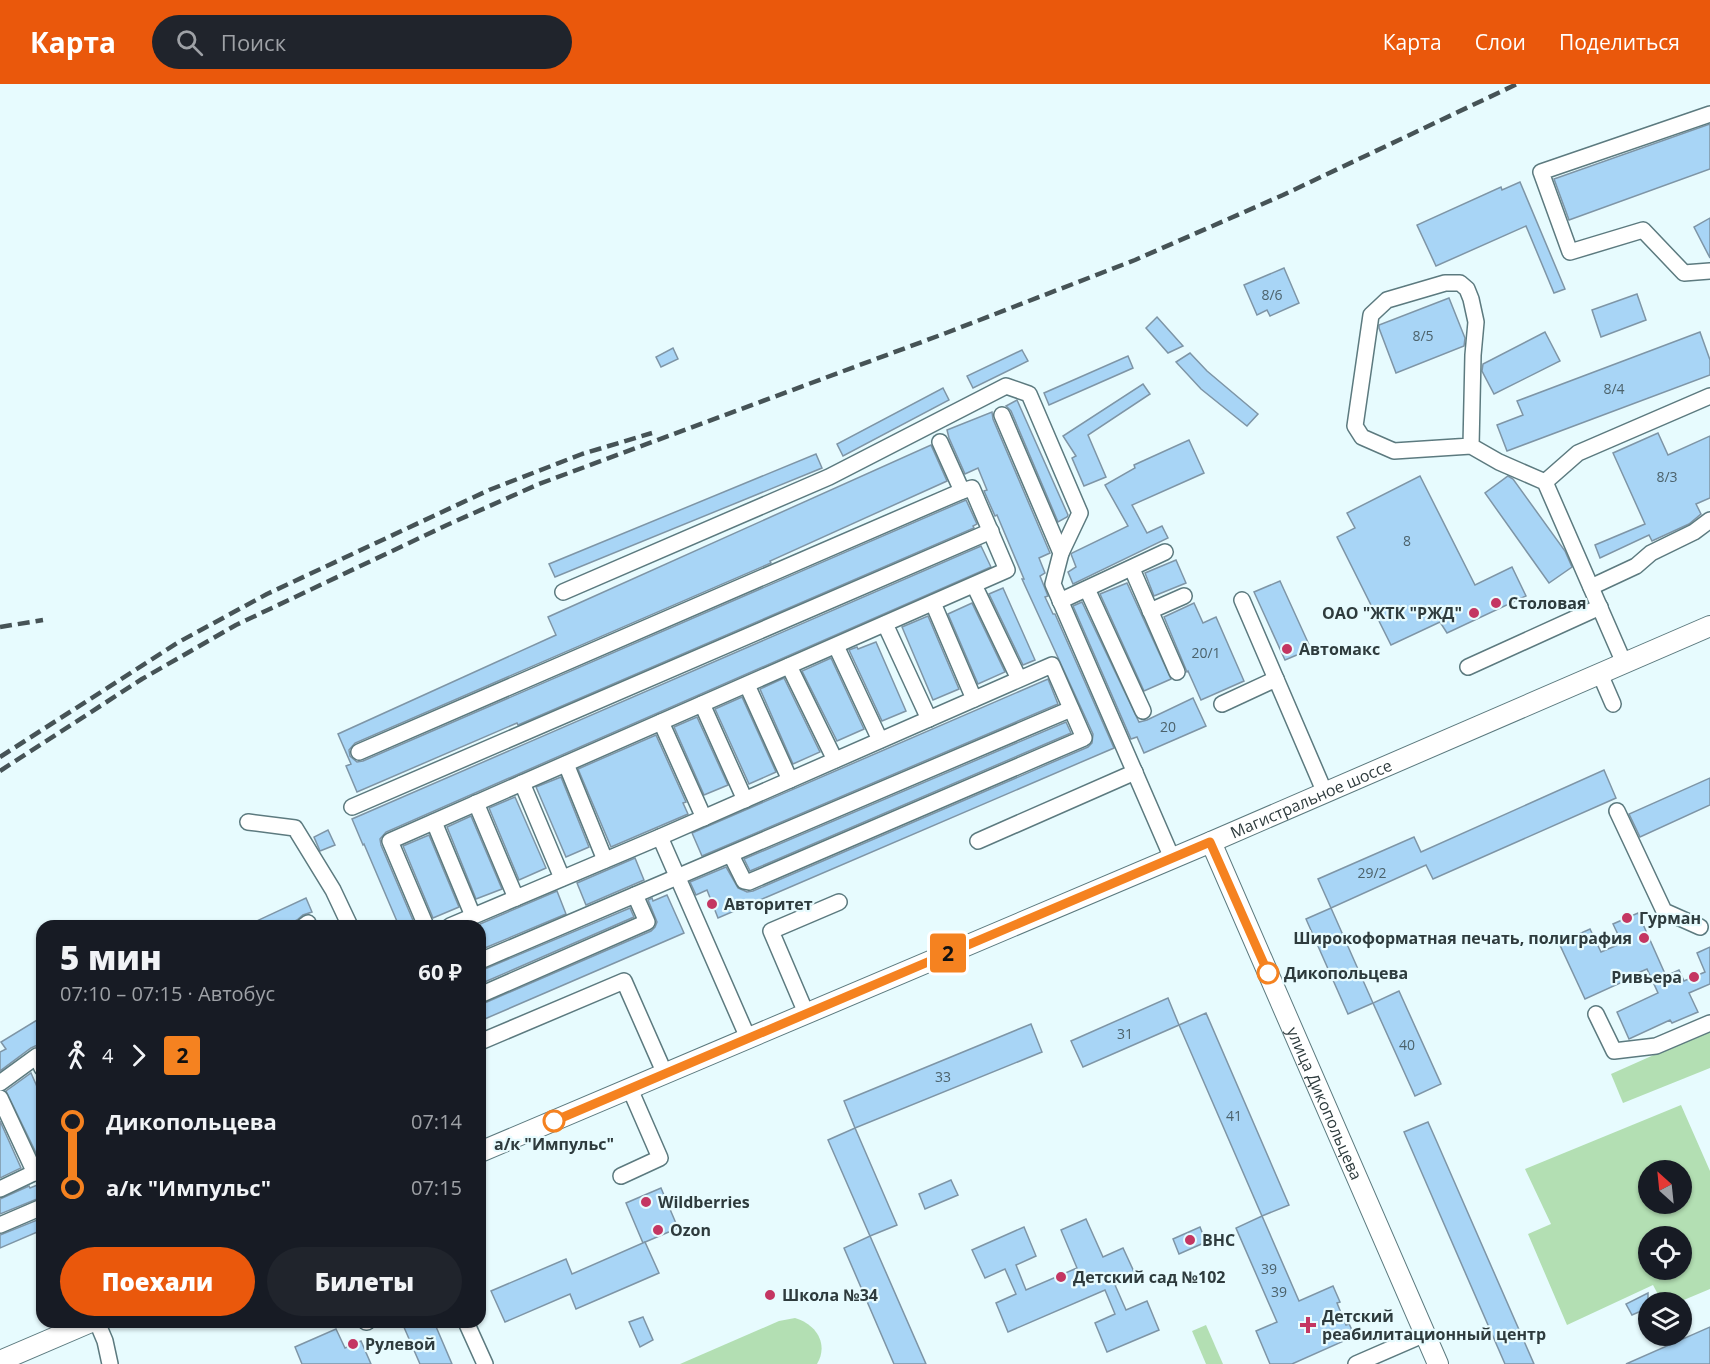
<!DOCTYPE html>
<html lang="ru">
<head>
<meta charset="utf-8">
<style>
	:root { --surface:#171b24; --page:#20242c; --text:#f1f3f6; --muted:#9ea1a6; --accent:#ea580c }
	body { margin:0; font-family:"Open Sans",sans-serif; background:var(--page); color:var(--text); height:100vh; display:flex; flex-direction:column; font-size:22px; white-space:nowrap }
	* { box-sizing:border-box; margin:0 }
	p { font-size:20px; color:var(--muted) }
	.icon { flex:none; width:33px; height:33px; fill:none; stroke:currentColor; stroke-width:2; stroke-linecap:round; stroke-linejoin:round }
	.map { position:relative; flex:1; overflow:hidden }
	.side { position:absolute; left:36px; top:836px; width:450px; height:408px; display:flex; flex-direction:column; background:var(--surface); border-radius:18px; box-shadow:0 2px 4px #0004 }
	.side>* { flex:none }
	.badge { padding:0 12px; border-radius:4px; font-size:21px; line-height:39px }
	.needle { width:39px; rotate:333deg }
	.controls { position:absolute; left:1638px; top:1076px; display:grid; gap:12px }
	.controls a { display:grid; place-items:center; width:54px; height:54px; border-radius:50%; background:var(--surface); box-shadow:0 2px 4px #0004; font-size:30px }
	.map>.badge { position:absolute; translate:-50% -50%; box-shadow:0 0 0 3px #fff }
	.legs { display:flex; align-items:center; gap:9px; height:66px; padding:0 24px; font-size:20px }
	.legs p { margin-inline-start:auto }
	.summary { display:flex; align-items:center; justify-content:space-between; height:102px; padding:0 24px }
	h1 { font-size:33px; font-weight:800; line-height:45px }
	.primary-button { display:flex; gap:12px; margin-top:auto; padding:12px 24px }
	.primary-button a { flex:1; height:69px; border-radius:36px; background:var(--accent); color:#fff; font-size:24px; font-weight:800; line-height:69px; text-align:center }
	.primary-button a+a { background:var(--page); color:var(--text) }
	ul { padding:0 24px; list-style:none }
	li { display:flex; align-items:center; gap:21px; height:66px; font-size:22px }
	li i { display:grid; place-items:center; width:9px; height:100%; margin:0 8px; background:currentColor }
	li i::after { content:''; width:15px; height:15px; margin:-8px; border:4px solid; border-radius:50%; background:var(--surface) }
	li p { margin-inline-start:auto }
	li:first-child i { background:linear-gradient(#0000 50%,currentColor 0) }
	li:last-child i { background:linear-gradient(currentColor 50%,#0000 0) }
	header { display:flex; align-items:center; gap:36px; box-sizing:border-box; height:84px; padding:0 30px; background:var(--accent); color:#fff }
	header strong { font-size:28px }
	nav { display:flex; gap:33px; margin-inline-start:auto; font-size:21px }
	.search { width:420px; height:54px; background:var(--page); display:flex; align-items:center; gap:15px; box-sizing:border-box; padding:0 21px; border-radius:33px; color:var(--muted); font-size:22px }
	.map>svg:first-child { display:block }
	.green { fill:#b3dfb3; fill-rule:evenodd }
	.building { fill:#a8d5f6; stroke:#7e95a6; stroke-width:1.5 }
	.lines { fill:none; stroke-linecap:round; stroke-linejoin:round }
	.minor-casing { stroke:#5c7a7f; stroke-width:18 }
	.major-casing { stroke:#5c7a7f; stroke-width:22 }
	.minor { stroke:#fff; stroke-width:15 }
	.major { stroke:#fff; stroke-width:20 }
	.rail { stroke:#465356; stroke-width:4.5; stroke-dasharray:12 6; stroke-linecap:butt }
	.line-1-casing { stroke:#fff; stroke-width:14 }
	.line-1 { stroke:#f58220; stroke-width:9 }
	.poi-dot { fill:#c43662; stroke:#e7fbfe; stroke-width:2 }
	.stop-1-dot { fill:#fff; stroke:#f58220; stroke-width:3 }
	.labels { text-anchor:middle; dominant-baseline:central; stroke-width:4.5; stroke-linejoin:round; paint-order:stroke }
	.number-label { font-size:14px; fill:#4c626b }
	.poi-label { font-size:16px; font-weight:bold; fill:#2e3b3d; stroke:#e7fbfe; text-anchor:start }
	.street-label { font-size:16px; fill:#2e3b3d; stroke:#e7fbfe }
	.stop-label { font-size:16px; font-weight:bold; fill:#2e3b3d; stroke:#e7fbfe; text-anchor:start }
</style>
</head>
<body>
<header>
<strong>Карта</strong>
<div class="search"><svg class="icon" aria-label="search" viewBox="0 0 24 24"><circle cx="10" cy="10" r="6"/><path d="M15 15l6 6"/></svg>Поиск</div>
<nav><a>Карта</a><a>Слои</a><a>Поделиться</a></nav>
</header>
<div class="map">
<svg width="1710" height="1280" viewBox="0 0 1710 1280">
	<rect width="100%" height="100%" fill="#e7fbfe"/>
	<!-- green -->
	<g class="green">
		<path d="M 1710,946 L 1710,984 L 1623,1019 L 1611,990 Z"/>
		<path d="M 1681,1021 L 1710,1087 L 1710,1205 L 1679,1218 L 1662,1218 L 1653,1201 L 1567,1241 L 1528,1150 L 1551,1140 L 1525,1085 ZM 1648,1086 L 1682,1086 L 1682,1119 L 1648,1119 ZM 1648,1152 L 1682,1152 L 1682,1185 L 1648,1185 Z"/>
		<path d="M 795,1234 C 816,1240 829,1260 817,1280 L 680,1280 L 779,1237 Z"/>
		<path d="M 1206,1241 L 1223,1280 L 1206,1280 L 1192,1247 Z"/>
	</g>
	<!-- building -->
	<g class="building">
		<path d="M 1710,40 L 1710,85 L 1569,136 L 1554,95 Z"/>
		<path d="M 1520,98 L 1565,205 L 1554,209 L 1526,142 L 1436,182 L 1417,141 L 1501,103 L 1502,106 Z"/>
		<path d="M 1710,134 L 1710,174 L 1694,143 Z"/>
		<path d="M 1284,184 L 1299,219 L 1270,232 L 1267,226 L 1257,231 L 1244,201 Z"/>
		<path d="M 1637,210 L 1646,236 L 1601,253 L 1592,226 Z"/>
		<path d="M 1449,214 L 1465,254 L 1464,262 L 1396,289 L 1379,244 L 1379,241 Z"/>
		<path d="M 1157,233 L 1183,262 L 1168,269 L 1146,244 Z"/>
		<path d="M 1545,248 L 1560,277 L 1494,310 L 1482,287 L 1483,280 Z"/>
		<path d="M 1700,248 L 1710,276 L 1710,291 L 1507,367 L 1497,341 L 1523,331 L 1517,317 Z"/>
		<path d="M 673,264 L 678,275 L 661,283 L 656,273 Z"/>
		<path d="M 1022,266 L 1028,277 L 973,304 L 967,292 Z"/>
		<path d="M 1190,269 L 1207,287 L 1258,330 L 1247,342 L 1201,305 L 1176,278 Z"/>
		<path d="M 1128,272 L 1133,284 L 1049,321 L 1044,309 Z"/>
		<path d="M 1143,300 L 1150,310 L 1088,351 L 1106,393 L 1084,402 L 1072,374 L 1076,372 L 1063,352 Z"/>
		<path d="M 943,304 L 949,316 L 843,372 L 837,360 Z"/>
		<path d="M 1017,316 L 1068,431 L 1067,433 L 1058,438 L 1011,327 L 1006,322 Z"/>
		<path d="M 992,328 L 993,335 L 1050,469 L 1039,474 L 1045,489 L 1040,492 L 1048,512 L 1045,513 L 1053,530 L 1055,530 L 1114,664 L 718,834 L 707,806 L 696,811 L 690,798 L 726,783 L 738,804 L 747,808 L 753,807 L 1088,663 L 1092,659 L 1093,650 L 1022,495 L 1024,495 L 997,431 L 995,432 L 984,407 L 987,406 L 978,384 L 965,390 L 949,354 L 947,346 Z"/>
		<path d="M 1658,349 L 1668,371 L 1710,352 L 1710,414 L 1696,420 L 1701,430 L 1689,440 L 1652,457 L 1649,451 L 1600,474 L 1595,461 L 1645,440 L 1613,369 Z"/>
		<path d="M 1189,356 L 1204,389 L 1132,421 L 1147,449 L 1162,442 L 1168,454 L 1073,500 L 1068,488 L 1076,483 L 1071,470 L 1072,469 L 1128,442 L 1105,401 L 1135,384 L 1134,381 Z"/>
		<path d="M 931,361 L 947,397 L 770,477 L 771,479 L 355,659 L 349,666 L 350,672 L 357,678 L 363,677 L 966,416 L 977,440 L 973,442 L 974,444 L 518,641 L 517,639 L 357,708 L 346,682 L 351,680 L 338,650 L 556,551 L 548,533 Z"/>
		<path d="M 816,370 L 822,384 L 555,493 L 549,480 Z"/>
		<path d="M 1420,392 L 1475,501 L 1512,483 L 1526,512 L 1447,549 L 1440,538 L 1391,561 L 1337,453 L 1355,444 L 1347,429 Z"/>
		<path d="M 1508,392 L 1513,395 L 1565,467 L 1572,483 L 1549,499 L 1485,409 Z"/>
		<path d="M 981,462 L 991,483 L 386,748 L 380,755 L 381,761 L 415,841 L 399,842 L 364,760 L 363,761 L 352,735 Z"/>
		<path d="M 1176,476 L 1186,499 L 1154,512 L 1145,489 Z"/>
		<path d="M 1280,497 L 1311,565 L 1285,576 L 1254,508 Z"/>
		<path d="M 1127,499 L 1171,595 L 1144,607 L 1100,510 Z"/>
		<path d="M 1003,504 L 1035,576 L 1023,581 L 989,510 Z"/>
		<path d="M 1082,518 L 1139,638 L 1147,636 L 1193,614 L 1206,642 L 1144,669 L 1137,653 L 1131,655 L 1073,522 Z"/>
		<path d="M 972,519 L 1005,588 L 978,600 L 948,530 Z"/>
		<path d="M 1194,519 L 1203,539 L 1216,533 L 1244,597 L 1201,616 L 1188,587 L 1187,588 L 1164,533 Z"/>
		<path d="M 928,532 L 959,605 L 933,616 L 902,543 Z"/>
		<path d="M 876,558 L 906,627 L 882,637 L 849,566 L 857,563 L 858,565 Z"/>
		<path d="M 831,574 L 864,645 L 837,657 L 802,587 Z"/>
		<path d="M 784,594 L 820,668 L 793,680 L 760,605 Z"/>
		<path d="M 1048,595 L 1058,620 L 702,772 L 692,749 Z"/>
		<path d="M 742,613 L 776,688 L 749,700 L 715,625 Z"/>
		<path d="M 697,633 L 728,701 L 704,711 L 674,643 Z"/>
		<path d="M 1066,638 L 1071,649 L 750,787 L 744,775 Z"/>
		<path d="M 656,651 L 686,718 L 683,719 L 688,730 L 611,763 L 578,685 Z"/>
		<path d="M 1604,686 L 1616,714 L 1433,795 L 1426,781 L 1331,824 L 1318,795 L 1414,753 L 1421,768 Z"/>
		<path d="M 561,693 L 589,763 L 566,773 L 536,703 Z"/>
		<path d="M 1710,694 L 1710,721 L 1640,753 L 1629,730 Z"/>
		<path d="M 515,713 L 546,784 L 519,796 L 489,724 Z"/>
		<path d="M 471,732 L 502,805 L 476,815 L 447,743 Z"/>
		<path d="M 328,746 L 335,761 L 320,767 L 314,753 Z"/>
		<path d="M 429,751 L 459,823 L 433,834 L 403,762 Z"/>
		<path d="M 635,774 L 644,796 L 586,821 L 577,799 Z"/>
		<path d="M 557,807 L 566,830 L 480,866 L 480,840 Z"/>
		<path d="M 667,811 L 684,849 L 480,937 L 480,921 L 651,847 L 655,843 L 657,838 L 648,816 L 652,814 L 653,817 Z"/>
		<path d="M 306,814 L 312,828 L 303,831 L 297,836 L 284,842 L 246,842 Z"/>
		<path d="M 630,824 L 634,833 L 480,900 L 480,887 Z"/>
		<path d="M 1331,824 L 1373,919 L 1348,930 L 1306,835 Z"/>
		<path d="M 1638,829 L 1666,892 L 1679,886 L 1684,897 L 1705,888 L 1697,869 L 1710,863 L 1710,900 L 1689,909 L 1698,928 L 1672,939 L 1670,936 L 1629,955 L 1617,928 L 1658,909 L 1647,885 L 1626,894 L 1627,896 L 1585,915 L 1559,859 L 1590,845 L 1601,868 L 1622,859 L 1613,840 Z"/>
		<path d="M 1399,907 L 1441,1000 L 1415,1012 L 1373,919 Z"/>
		<path d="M 1168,914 L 1179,941 L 1083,983 L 1071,957 Z"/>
		<path d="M 1206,929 L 1289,1121 L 1262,1132 L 1179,941 Z"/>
		<path d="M 42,933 L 42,959 L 31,964 L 0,987 L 0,968 L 6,965 L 1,958 Z"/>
		<path d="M 1031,940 L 1042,968 L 855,1044 L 844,1017 Z"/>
		<path d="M 31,989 L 42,1014 L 42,1071 L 38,1073 L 6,1007 Z"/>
		<path d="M 0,1037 L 21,1084 L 0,1094 Z"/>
		<path d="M 1428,1038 L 1436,1056 L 1534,1280 L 1505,1280 L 1404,1048 Z"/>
		<path d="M 855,1044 L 897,1141 L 870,1152 L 828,1056 Z"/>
		<path d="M 951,1096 L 958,1111 L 925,1125 L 919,1110 Z"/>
		<path d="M 42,1099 L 42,1113 L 0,1130 L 0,1115 L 29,1102 L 30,1104 Z"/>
		<path d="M 661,1104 L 678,1144 L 643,1159 L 626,1119 Z"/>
		<path d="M 1262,1132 L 1299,1217 L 1333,1202 L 1340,1218 L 1337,1219 L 1346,1241 L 1349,1240 L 1355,1252 L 1292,1280 L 1270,1280 L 1256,1247 L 1277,1238 L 1236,1144 Z"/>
		<path d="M 42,1134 L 42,1146 L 0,1164 L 0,1151 Z"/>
		<path d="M 1086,1135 L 1103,1173 L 1123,1164 L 1136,1192 L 1115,1201 L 1126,1226 L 1147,1217 L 1159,1246 L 1107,1268 L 1095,1239 L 1115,1230 L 1105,1206 L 1008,1248 L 996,1219 L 1016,1210 L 1005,1185 L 985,1194 L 972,1166 L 1024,1143 L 1036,1172 L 1016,1181 L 1026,1206 L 1077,1184 L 1061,1146 Z"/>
		<path d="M 1200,1143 L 1206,1158 L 1179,1170 L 1173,1155 Z"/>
		<path d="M 870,1152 L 926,1280 L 894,1280 L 844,1164 Z"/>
		<path d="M 645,1158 L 659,1189 L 576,1225 L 570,1210 L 505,1238 L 491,1207 L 566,1175 L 572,1190 Z"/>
		<path d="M 1648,1209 L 1648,1224 L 1632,1231 L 1626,1220 Z"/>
		<path d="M 643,1233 L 653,1256 L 640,1263 L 629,1238 Z"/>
		<path d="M 411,1238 L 434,1238 L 452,1280 L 420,1280 L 403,1241 Z"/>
		<path d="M 1710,1243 L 1710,1280 L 1626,1280 Z"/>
		<path d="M 336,1245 L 345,1264 L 361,1257 L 371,1280 L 302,1280 L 295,1263 Z"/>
	</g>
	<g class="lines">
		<!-- minor casing -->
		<g class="minor-casing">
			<g id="minor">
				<path d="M 1710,30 L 1541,88 L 1570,168 L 1643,146 L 1684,189 L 1710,187"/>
				<path d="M 1002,331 L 1061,469 L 1053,500 L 1172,774"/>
				<path d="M 1471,362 L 1394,367 L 1362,353 L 1355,342 L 1371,231 L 1387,216 L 1445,199 L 1460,199 L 1467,205 L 1471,215 L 1476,238 L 1473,271 L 1471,362 L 1499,378 L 1545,398 L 1624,579"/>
				<path d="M 1545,398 L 1578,369 L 1710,312"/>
				<path d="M 1132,485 L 1177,588"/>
				<path d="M 974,501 L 1019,595"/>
				<path d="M 1591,503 L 1636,482 L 1651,469 L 1694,448 L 1710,436"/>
				<path d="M 1087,505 L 1143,627"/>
				<path d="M 563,508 L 829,393 L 1006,302 L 1029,310 L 1080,429 L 1061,469"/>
				<path d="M 1242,516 L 1276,595"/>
				<path d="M 1060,517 L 1165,468"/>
				<path d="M 933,519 L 974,615"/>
				<path d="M 1150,527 L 1184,512"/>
				<path d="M 885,540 L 929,635"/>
				<path d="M 836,562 L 880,656"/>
				<path d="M 789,582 L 835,676"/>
				<path d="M 1468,583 L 1600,523"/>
				<path d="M 1600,590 L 1613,620"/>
				<path d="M 747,601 L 790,696"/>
				<path d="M 702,620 L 745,716"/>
				<path d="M 1222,620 L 1276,595 L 1325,709"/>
				<path d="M 661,638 L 704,734"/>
				<path d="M 359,668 L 962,407"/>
				<path d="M 566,680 L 605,776"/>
				<path d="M 522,699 L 562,794"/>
				<path d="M 476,719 L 516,814"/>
				<path d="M 352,723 L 991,447"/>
				<path d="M 1617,727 L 1664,827 L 1700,843"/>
				<path d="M 248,738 L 295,744 L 333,806 L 350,842"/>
				<path d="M 434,738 L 473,832"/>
				<path d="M 660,753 L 748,954"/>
				<path d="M 978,757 L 1135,688"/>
				<path d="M 304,842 L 308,839"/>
				<path d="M 426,842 L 390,757 L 1007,486 L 972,404 L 962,407 L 940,358"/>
				<path d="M 450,842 L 660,753 L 1052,581 L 1084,654 L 749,798 L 744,797 L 731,771"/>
				<path d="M 480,877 L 1071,625"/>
				<path d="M 480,911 L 647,838 L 635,811"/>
				<path d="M 806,929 L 771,847 L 839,818"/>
				<path d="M 1596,930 L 1614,967 L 1656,962 L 1710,939"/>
				<path d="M 480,958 L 624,897 L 665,990"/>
				<path d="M 0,999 L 37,972 L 42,984"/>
				<path d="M 0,1014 L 35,1089"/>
				<path d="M 621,1092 L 660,1074 L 630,1005"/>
				<path d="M 0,1105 L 42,1085"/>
				<path d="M 0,1141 L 42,1123"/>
				<path d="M 97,1238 L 105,1257 L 110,1280"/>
				<path d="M 366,1238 L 367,1238"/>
				<path d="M 466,1238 L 485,1280"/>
				<path d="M 1356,1280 L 1425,1250"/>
			</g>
		</g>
		<!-- major casing -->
		<g class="major-casing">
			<g id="major">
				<path id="s1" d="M 1211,758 L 1438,1280"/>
				<path id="s2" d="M 480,1068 L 1211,758 L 1710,542"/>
				<path d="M 0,1277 L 91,1238"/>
			</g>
		</g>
		<!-- minor -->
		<use href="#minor" class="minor"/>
		<!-- major -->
		<use href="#major" class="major"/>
		<!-- rail -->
		<g class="rail">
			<path d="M 0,543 L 43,536"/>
			<path d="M 0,673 L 177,559 L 267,510 L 489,406 L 582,370 L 652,349"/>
			<path d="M 0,687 L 142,595 L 236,541 L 447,441 L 539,400 L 946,249 L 1135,176 L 1283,111 L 1517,0"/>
		</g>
	</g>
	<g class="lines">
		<!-- line-1 casing -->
		<g class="line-1-casing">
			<path id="line-1" d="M 554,1037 L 1210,758 L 1268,889"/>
		</g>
		<!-- line-1 -->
		<use href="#line-1" class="line-1"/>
	</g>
	<!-- markers -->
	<g class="poi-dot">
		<circle cx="1496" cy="519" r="6"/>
		<circle cx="1474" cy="529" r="6"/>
		<circle cx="1287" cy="565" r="6"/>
		<circle cx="712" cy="820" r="6"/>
		<circle cx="1627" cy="834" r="6"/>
		<circle cx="1644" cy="854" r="6"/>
		<circle cx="1694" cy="893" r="6"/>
		<circle cx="646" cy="1118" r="6"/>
		<circle cx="658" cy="1146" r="6"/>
		<circle cx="1190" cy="1156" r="6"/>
		<circle cx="1061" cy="1193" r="6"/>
		<circle cx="770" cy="1211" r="6"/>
		<path d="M1305 1232h6v6h6v6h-6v6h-6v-6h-6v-6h6z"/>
		<circle cx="353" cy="1260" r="6"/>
	</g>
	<g class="stop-1-dot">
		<circle cx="1268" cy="889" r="10"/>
		<circle cx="554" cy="1037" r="10"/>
	</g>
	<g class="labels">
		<!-- number labels -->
		<g class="number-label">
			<text x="1272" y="210">8/6</text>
			<text x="1423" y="251">8/5</text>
			<text x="1614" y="304">8/4</text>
			<text x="1667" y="392">8/3</text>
			<text x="1407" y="456">8</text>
			<text x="1206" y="568">20/1</text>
			<text x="1168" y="642">20</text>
			<text x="1372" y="788">29/2</text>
			<text x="1125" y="949">31</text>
			<text x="1407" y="960">40</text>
			<text x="943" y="992">33</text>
			<text x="1234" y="1031">41</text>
			<text x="1269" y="1184">39</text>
			<text x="1279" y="1207">39</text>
		</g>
		<!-- poi labels -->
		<g class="poi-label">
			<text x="1508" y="519">Столовая</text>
			<text x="1462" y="529" text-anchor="end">ОАО "ЖТК "РЖД"</text>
			<text x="1299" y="565">Автомакс</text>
			<text x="724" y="820">Авторитет</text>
			<text x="1639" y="834">Гурман</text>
			<text x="1632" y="854" text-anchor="end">Широкоформатная печать, полиграфия</text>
			<text x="1682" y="893" text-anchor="end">Ривьера</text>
			<text x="658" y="1118">Wildberries</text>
			<text x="670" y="1146">Ozon</text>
			<text x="1202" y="1156">ВНС</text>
			<text x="1073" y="1193">Детский сад №102</text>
			<text x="782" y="1211">Школа №34</text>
			<text x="1322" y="1232">Детский<tspan x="1322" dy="18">реабилитационный центр</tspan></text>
			<text x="365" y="1260">Рулевой</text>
		</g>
		<!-- street labels -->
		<g class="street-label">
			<text stroke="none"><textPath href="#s2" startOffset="903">Магистральное шоссе</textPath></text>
			<text stroke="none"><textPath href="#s1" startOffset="285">улица Дикопольцева</textPath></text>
		</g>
		<!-- stop labels -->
		<g class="stop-label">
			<text x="1284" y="889">Дикопольцева</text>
			<text x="554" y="1060" text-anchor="middle">а/к "Импульс"</text>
		</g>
	</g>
</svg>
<div class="controls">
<a><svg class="needle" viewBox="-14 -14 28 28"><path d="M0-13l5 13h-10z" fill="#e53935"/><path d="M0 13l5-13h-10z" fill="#9ea1a6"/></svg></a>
<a><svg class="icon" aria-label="locate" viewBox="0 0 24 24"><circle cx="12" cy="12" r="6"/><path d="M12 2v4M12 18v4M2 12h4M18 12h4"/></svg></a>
<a><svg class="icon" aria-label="layers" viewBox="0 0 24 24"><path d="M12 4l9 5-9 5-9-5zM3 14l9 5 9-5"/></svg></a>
</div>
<b class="badge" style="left:948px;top:869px;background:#f58220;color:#111">2</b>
<section class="side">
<div class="summary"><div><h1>5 мин</h1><p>07:10 – 07:15 · Автобус</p></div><b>60 ₽</b></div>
<div class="legs"><svg class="icon" aria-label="walk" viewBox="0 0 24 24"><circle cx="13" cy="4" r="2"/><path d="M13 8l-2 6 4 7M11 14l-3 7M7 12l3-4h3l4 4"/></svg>4<svg class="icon" aria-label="forward" viewBox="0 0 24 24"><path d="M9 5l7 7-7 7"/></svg><b class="badge" style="background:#f58220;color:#111">2</b></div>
<ul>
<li><i style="color:#f58220"></i><b>Дикопольцева</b><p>07:14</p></li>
<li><i style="color:#f58220"></i><b>а/к &quot;Импульс&quot;</b><p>07:15</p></li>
</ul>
<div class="primary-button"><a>Поехали</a><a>Билеты</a></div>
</section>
</div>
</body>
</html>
